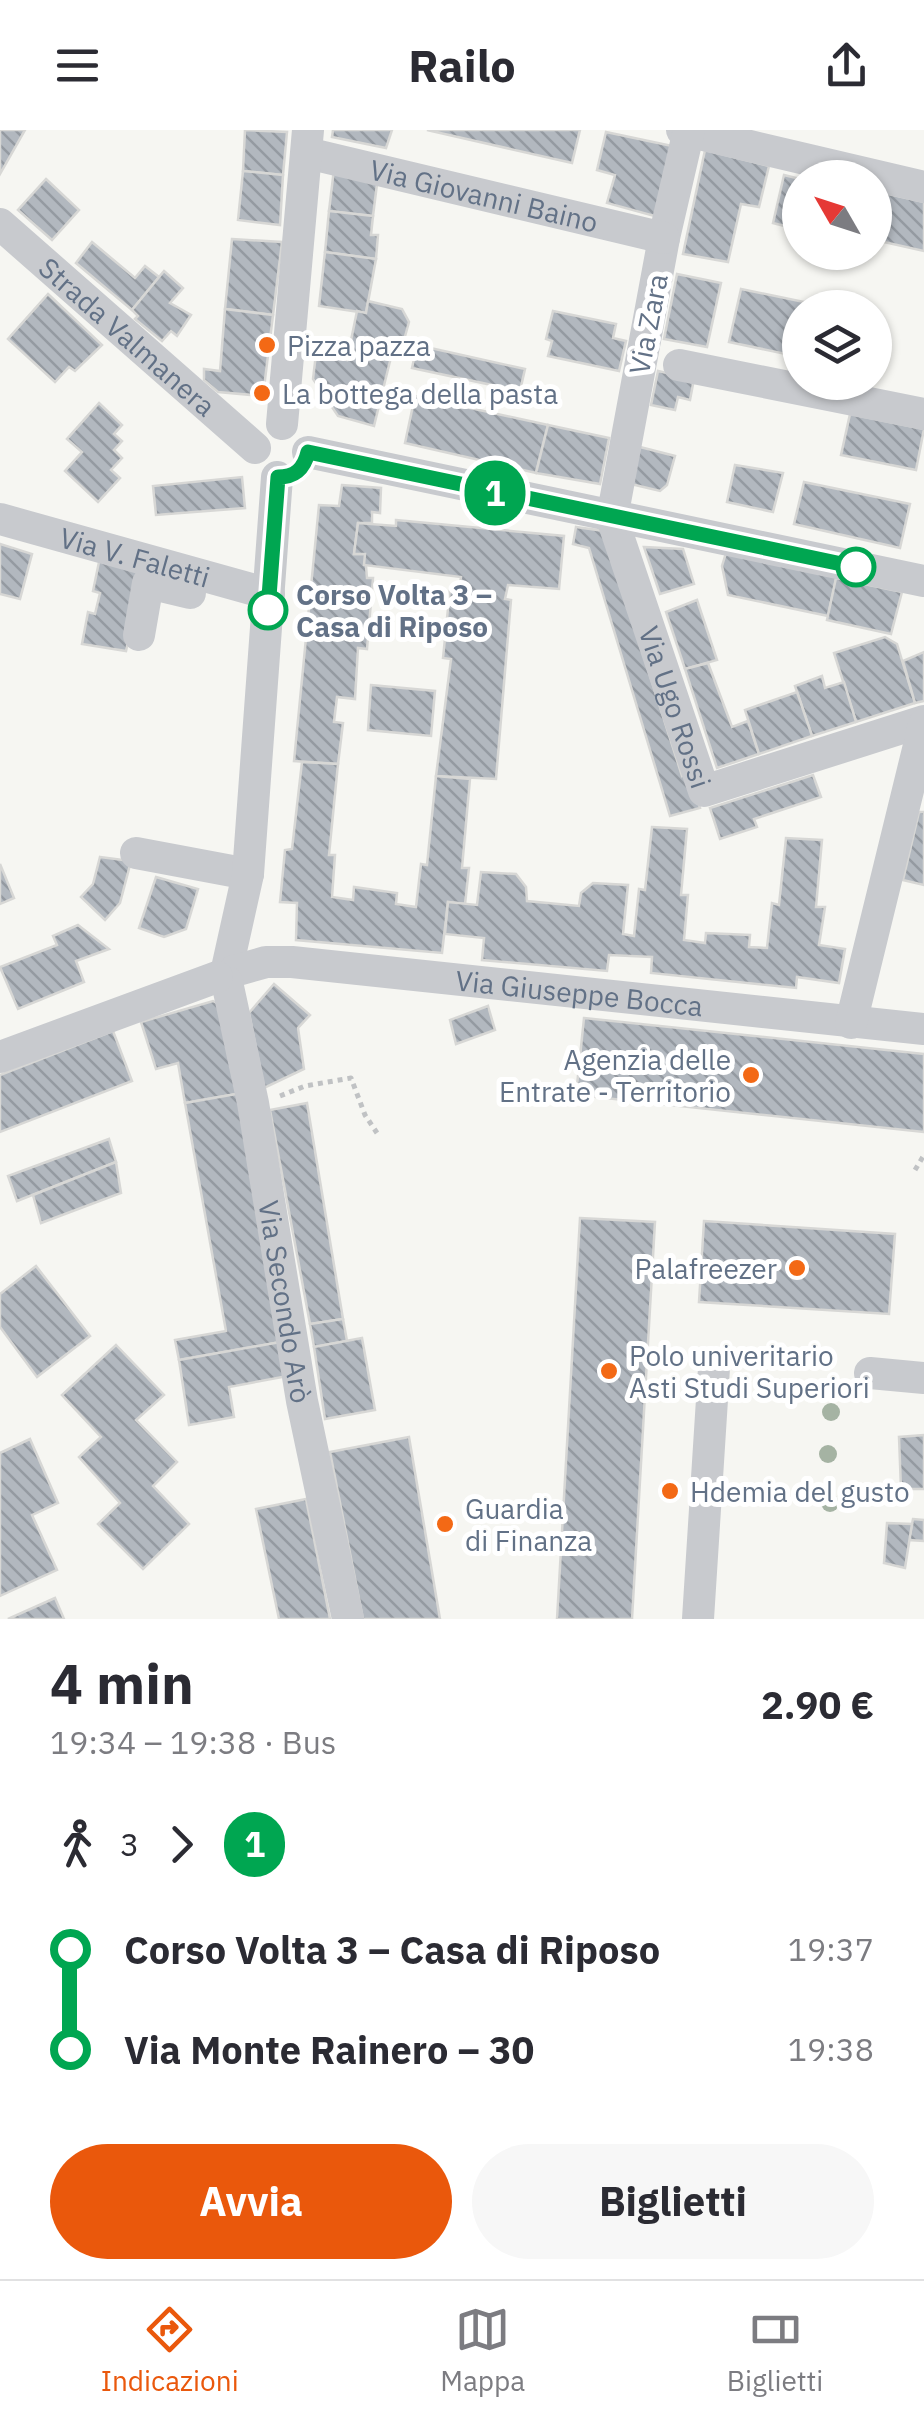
<!DOCTYPE html>
<html lang="it">
<head>
<meta charset="utf-8">
<style>
	:root { --surface:#fff; --page:#f7f7f7; --text:#2b2b33; --muted:#7c7c81; --line:#e1e1e2; --accent:#ea580c }
	body { margin:0; font-family:"IBM Plex Sans",sans-serif; background:var(--page); color:var(--text); height:100vh; display:flex; flex-direction:column; font-size:38px; white-space:nowrap }
	* { box-sizing:border-box; margin:0 }
	p { font-size:32px; color:var(--muted) }
	.icon { flex:none; width:55px; height:55px; fill:none; stroke:currentColor; stroke-width:2; stroke-linecap:round; stroke-linejoin:round }
	.map { position:relative; height:1489px; overflow:hidden }
	.side { display:flex; flex-direction:column; background:var(--surface); flex:1 }
	.side>* { flex:none }
	.badge { padding:0 20px; border-radius:32px; font-size:35px; line-height:65px }
	.needle { width:65px; rotate:309deg }
	.tools { position:absolute; left:782px; top:30px; display:grid; gap:20px }
	.tools a { display:grid; place-items:center; width:110px; height:110px; border-radius:50%; background:var(--surface); box-shadow:0 2px 8px #0004; font-size:50px }
	.map>.badge { position:absolute; translate:-50% -50%; box-shadow:0 0 0 5px #fff }
	.legs { display:flex; align-items:center; gap:15px; height:110px; padding:0 50px; font-size:32px }
	.legs p { margin-inline-start:auto }
	.headline { display:flex; align-items:center; justify-content:space-between; height:170px; padding:0 50px }
	h1 { font-size:55px; font-weight:800; line-height:75px }
	.primary-button { display:flex; gap:20px; margin-top:auto; padding:20px 50px }
	.primary-button a { flex:1; height:115px; border-radius:60px; background:var(--accent); color:#fff; font-size:40px; font-weight:800; line-height:115px; text-align:center }
	.primary-button a+a { background:var(--page); color:var(--text) }
	ul { padding:0 50px; list-style:none }
	li { display:flex; align-items:center; gap:35px; height:100px; font-size:38px }
	li i { display:grid; place-items:center; width:15px; height:100%; margin:0 12px; background:currentColor }
	li i::after { content:''; width:25px; height:25px; margin:-12px; border:8px solid; border-radius:50%; background:var(--surface) }
	li p { margin-inline-start:auto }
	li:first-child i { background:linear-gradient(#0000 50%,currentColor 0) }
	li:last-child i { background:linear-gradient(currentColor 50%,#0000 0) }
	header { display:flex; justify-content:space-between; align-items:center; height:130px; padding:0 50px; background:var(--surface); font-size:45px; font-weight:800 }
	.tab-bar { display:flex; justify-content:space-around; align-items:center; height:140px; border-top:2px solid var(--line); background:var(--surface); font-size:28px; color:var(--muted) }
	.tab-bar a { display:grid; justify-items:center; gap:5px }
	.tab-bar .selected { color:var(--accent) }
	.map>svg:first-child { display:block }
	.building { fill:url(#building-back-hatch); stroke:#d7d7d5; stroke-width:2.5 }
	.lines { fill:none; stroke-linecap:round; stroke-linejoin:round }
	.path { stroke:#c0c2c4; stroke-width:5; stroke-dasharray:5 5; stroke-linecap:butt }
	.minor { stroke:#c8cace; stroke-width:32 }
	.tree { fill:#a5b3a3 }
	.line-1-casing { stroke:#fff; stroke-width:22 }
	.line-1 { stroke:#00a651; stroke-width:15 }
	.poi-dot { fill:#f36915; stroke:#fff; stroke-width:4 }
	.stop-1-dot { fill:#fff; stroke:#00a651; stroke-width:5 }
	.labels { text-anchor:middle; dominant-baseline:central; stroke-width:10; stroke-linejoin:round; paint-order:stroke }
	.street-label { font-size:28px; fill:#627186; stroke:#fff }
	.poi-label { font-size:28px; fill:#627186; stroke:#fff; text-anchor:start }
	.stop-label { font-size:28px; font-weight:bold; fill:#627186; stroke:#fff; text-anchor:start }
</style>
</head>
<body>
<header><svg class="icon" aria-label="menu" viewBox="0 0 24 24"><path d="M4 6h16M4 12h16M4 18h16"/></svg>Railo<svg class="icon" aria-label="share" viewBox="0 0 24 24"><path d="M12 15V3M7 8l5-5 5 5M5 13v7h14v-7"/></svg></header>
<div class="map">
<svg width="924" height="1489" viewBox="0 0 924 1489">
	<defs>
		<pattern id="building-back-hatch" width="6" height="6" patternUnits="userSpaceOnUse" patternTransform="scale(2.5)"><rect width="6" height="6" fill="#b2b8bf"/><path d="M-1 5l2 2M0 0l6 6M5-1l2 2" fill="none" stroke="#949aa1"/></pattern>
	</defs>
	<rect width="100%" height="100%" fill="#f6f6f2"/>
	<!-- building -->
	<g class="building">
		<path d="M 0,0 L 25,0 L 0,44 Z"/>
		<path d="M 245,0 L 287,2 L 283,45 L 243,41 Z"/>
		<path d="M 333,0 L 392,0 L 386,18 L 332,7 Z"/>
		<path d="M 427,0 L 580,0 L 572,33 Z"/>
		<path d="M 606,2 L 672,16 L 658,87 L 607,73 L 615,45 L 597,40 Z"/>
		<path d="M 705,20 L 769,36 L 759,77 L 741,74 L 728,132 L 683,124 Z"/>
		<path d="M 334,39 L 378,46 L 373,86 L 329,81 Z"/>
		<path d="M 243,41 L 283,45 L 280,95 L 238,90 Z"/>
		<path d="M 784,45 L 800,49 L 800,87 L 796,99 L 773,93 Z"/>
		<path d="M 46,49 L 79,80 L 52,110 L 18,80 Z"/>
		<path d="M 875,61 L 924,72 L 924,121 L 875,110 Z"/>
		<path d="M 329,81 L 373,86 L 371,105 L 378,105 L 376,129 L 325,122 Z"/>
		<path d="M 232,109 L 282,112 L 273,185 L 225,179 Z"/>
		<path d="M 92,112 L 135,148 L 145,136 L 159,147 L 132,180 L 76,133 Z"/>
		<path d="M 325,122 L 376,129 L 366,183 L 319,176 Z"/>
		<path d="M 164,141 L 183,158 L 170,173 L 191,185 L 177,206 L 171,201 L 162,211 L 135,189 L 138,186 L 132,180 Z"/>
		<path d="M 677,144 L 721,153 L 707,217 L 664,209 Z"/>
		<path d="M 741,159 L 828,177 L 800,178 L 800,227 L 729,212 Z"/>
		<path d="M 48,164 L 102,215 L 75,241 L 69,237 L 55,252 L 8,209 Z"/>
		<path d="M 368,171 L 402,179 L 409,192 L 404,210 L 394,215 L 374,296 L 338,286 L 313,249 L 316,224 L 347,230 L 357,181 L 366,183 Z"/>
		<path d="M 225,179 L 273,185 L 263,266 L 218,262 L 204,250 L 204,239 L 220,241 Z"/>
		<path d="M 553,181 L 616,194 L 613,208 L 626,211 L 619,241 L 548,226 L 552,211 L 546,209 Z"/>
		<path d="M 417,215 L 525,239 L 520,261 L 412,238 Z"/>
		<path d="M 658,241 L 694,249 L 690,270 L 678,267 L 675,280 L 651,275 Z"/>
		<path d="M 415,266 L 548,295 L 536,343 L 405,313 Z"/>
		<path d="M 99,273 L 122,295 L 114,304 L 122,311 L 114,320 L 122,328 L 111,340 L 120,348 L 98,372 L 65,341 L 82,322 L 67,309 Z"/>
		<path d="M 850,284 L 924,299 L 916,340 L 841,325 Z"/>
		<path d="M 548,295 L 609,308 L 600,354 L 536,343 Z"/>
		<path d="M 640,317 L 675,326 L 667,355 L 660,361 L 631,354 Z"/>
		<path d="M 735,335 L 783,343 L 773,382 L 727,372 Z"/>
		<path d="M 242,347 L 245,378 L 156,385 L 153,356 Z"/>
		<path d="M 804,352 L 910,374 L 900,418 L 794,394 Z"/>
		<path d="M 342,355 L 381,358 L 380,383 L 372,382 L 372,393 L 358,393 L 354,424 L 365,424 L 367,448 L 373,448 L 367,519 L 358,518 L 355,569 L 337,567 L 334,592 L 343,593 L 338,634 L 294,631 L 319,375 L 339,376 Z"/>
		<path d="M 396,390 L 564,406 L 559,459 L 508,455 L 505,469 L 511,470 L 496,649 L 436,646 L 451,529 L 443,528 L 450,459 L 459,460 L 461,447 L 364,435 L 365,424 L 354,424 L 358,393 L 396,396 Z"/>
		<path d="M 576,397 L 604,401 L 682,646 L 689,643 L 700,678 L 670,686 L 589,418 L 573,414 Z"/>
		<path d="M 0,414 L 32,424 L 20,469 L 0,464 Z"/>
		<path d="M 644,417 L 683,419 L 694,454 L 660,464 Z"/>
		<path d="M 726,423 L 837,445 L 828,486 L 728,465 L 722,436 Z"/>
		<path d="M 100,427 L 144,438 L 126,521 L 82,514 L 88,482 L 95,484 L 100,463 L 93,461 Z"/>
		<path d="M 836,448 L 902,462 L 891,504 L 827,490 Z"/>
		<path d="M 697,470 L 717,530 L 685,539 L 666,482 Z"/>
		<path d="M 885,507 L 897,514 L 915,573 L 856,592 L 834,523 Z"/>
		<path d="M 924,522 L 924,571 L 915,573 L 903,531 Z"/>
		<path d="M 708,533 L 732,597 L 748,591 L 759,624 L 717,638 L 685,539 Z"/>
		<path d="M 822,546 L 825,558 L 844,552 L 856,592 L 812,606 L 795,556 Z"/>
		<path d="M 371,555 L 435,561 L 431,606 L 368,600 Z"/>
		<path d="M 797,562 L 812,606 L 759,624 L 745,580 Z"/>
		<path d="M 302,632 L 338,634 L 329,725 L 335,725 L 332,767 L 353,770 L 354,757 L 397,763 L 396,774 L 416,777 L 421,734 L 427,735 L 436,646 L 470,649 L 462,738 L 469,738 L 465,774 L 448,772 L 442,823 L 296,810 L 297,773 L 280,772 L 285,720 L 292,719 Z"/>
		<path d="M 813,645 L 821,667 L 754,689 L 757,697 L 720,709 L 710,678 Z"/>
		<path d="M 919,682 L 924,682 L 924,755 L 903,750 Z"/>
		<path d="M 652,697 L 687,699 L 681,765 L 688,765 L 684,810 L 705,813 L 706,803 L 750,805 L 749,817 L 767,818 L 772,773 L 779,775 L 786,708 L 822,710 L 816,777 L 825,777 L 819,815 L 845,819 L 839,853 L 797,847 L 796,858 L 651,843 L 652,827 L 609,825 L 607,841 L 482,830 L 484,808 L 445,804 L 448,772 L 477,775 L 481,742 L 516,744 L 526,757 L 527,771 L 579,776 L 581,763 L 593,753 L 628,755 L 623,804 L 634,806 L 639,759 L 645,760 Z"/>
		<path d="M 100,727 L 131,731 L 120,773 L 105,790 L 81,767 L 93,754 Z"/>
		<path d="M 0,734 L 14,768 L 0,774 Z"/>
		<path d="M 156,747 L 198,759 L 186,799 L 164,807 L 139,798 Z"/>
		<path d="M 78,795 L 109,819 L 76,831 L 84,852 L 18,879 L 0,837 L 57,815 L 53,806 Z"/>
		<path d="M 274,854 L 310,885 L 298,898 L 304,939 L 264,958 L 249,883 Z"/>
		<path d="M 213,871 L 226,878 L 242,963 L 185,973 L 178,933 L 156,939 L 141,892 Z"/>
		<path d="M 488,876 L 495,900 L 456,914 L 450,890 Z"/>
		<path d="M 584,888 L 924,924 L 924,1002 L 576,965 Z"/>
		<path d="M 113,901 L 132,951 L 0,1002 L 0,945 Z"/>
		<path d="M 242,963 L 286,1211 L 179,1230 L 175,1210 L 226,1201 L 185,973 Z"/>
		<path d="M 307,973 L 343,1189 L 310,1194 L 270,980 Z"/>
		<path d="M 109,1009 L 116,1032 L 17,1071 L 8,1046 Z"/>
		<path d="M 116,1032 L 121,1063 L 41,1093 L 33,1065 Z"/>
		<path d="M 580,1088 L 655,1092 L 632,1489 L 557,1489 Z"/>
		<path d="M 704,1091 L 895,1104 L 889,1184 L 699,1172 Z"/>
		<path d="M 36,1136 L 90,1206 L 37,1247 L 0,1197 L 0,1164 Z"/>
		<path d="M 343,1189 L 347,1211 L 314,1217 L 310,1194 Z"/>
		<path d="M 362,1208 L 375,1280 L 325,1289 L 314,1217 Z"/>
		<path d="M 286,1211 L 293,1245 L 229,1257 L 234,1287 L 189,1295 L 179,1230 Z"/>
		<path d="M 116,1215 L 164,1265 L 136,1290 L 177,1332 L 153,1356 L 189,1394 L 143,1439 L 98,1394 L 120,1373 L 79,1327 L 101,1307 L 62,1265 Z"/>
		<path d="M 924,1305 L 924,1359 L 901,1359 L 899,1307 Z"/>
		<path d="M 409,1307 L 440,1489 L 363,1489 L 330,1322 Z"/>
		<path d="M 30,1309 L 58,1373 L 32,1385 L 57,1440 L 0,1466 L 0,1323 Z"/>
		<path d="M 306,1369 L 330,1489 L 279,1489 L 256,1379 Z"/>
		<path d="M 913,1389 L 924,1390 L 924,1411 L 909,1410 Z"/>
		<path d="M 887,1393 L 912,1394 L 905,1438 L 884,1433 Z"/>
		<path d="M 55,1468 L 64,1489 L 8,1489 Z"/>
	</g>
	<g class="lines">
		<!-- path -->
		<g class="path">
			<path d="M 280,966 L 305,956 L 351,948 L 365,985 L 377,1003"/>
			<path d="M 915,1040 L 924,1025"/>
		</g>
		<!-- minor -->
		<g class="minor">
			<path d="M 682,0 L 924,57"/>
			<path id="s1" d="M 689,0 L 664,108 L 612,388 L 704,661 L 924,591"/>
			<path id="s2" d="M 307,23 L 664,108"/>
			<path id="s3" d="M 0,94 L 255,318"/>
			<path d="M 679,235 L 924,284"/>
			<path d="M 282,294 L 308,0"/>
			<path d="M 308,322 L 924,451"/>
			<path id="s4" d="M 0,389 L 269,464"/>
			<path d="M 139,505 L 148,453 L 190,463"/>
			<path d="M 136,723 L 248,744"/>
			<path d="M 228,834 L 248,744 L 277,347"/>
			<path id="s5" d="M 234,841 L 266,832 L 292,832 L 924,899"/>
			<path id="s6" d="M 227,852 L 253,973 L 302,1271 L 348,1489"/>
			<path d="M 851,893 L 924,595"/>
			<path d="M 0,927 L 217,847"/>
			<path d="M 870,1243 L 924,1248"/>
			<path d="M 698,1489 L 714,1238"/>
		</g>
	</g>
	<!-- trees -->
	<g class="tree">
		<circle cx="831" cy="1282" r="9"/>
		<circle cx="828" cy="1324" r="9"/>
		<circle cx="830" cy="1373" r="9"/>
	</g>
	<g class="lines">
		<!-- line-1 casing -->
		<g class="line-1-casing">
			<path id="line-1" d="M 268,480 L 278,347 C 295,347 304,339 308,322 L 856,437"/>
		</g>
		<!-- line-1 -->
		<use href="#line-1" class="line-1"/>
	</g>
	<!-- markers -->
	<g class="poi-dot">
		<circle cx="267" cy="215" r="10"/>
		<circle cx="262" cy="263" r="10"/>
		<circle cx="751" cy="945" r="10"/>
		<circle cx="797" cy="1138" r="10"/>
		<circle cx="609" cy="1241" r="10"/>
		<circle cx="670" cy="1361" r="10"/>
		<circle cx="445" cy="1394" r="10"/>
	</g>
	<g class="stop-1-dot">
		<circle cx="856" cy="437" r="18"/>
		<circle cx="268" cy="480" r="18"/>
	</g>
	<g class="labels">
		<!-- street labels -->
		<g class="street-label">
			<text stroke="none"><textPath href="#s2" startOffset="182">Via Giovanni Baino</textPath></text>
			<text transform="translate(648 194) rotate(-79)">Via Zara</text>
			<text stroke="none"><textPath href="#s3" startOffset="170">Strada Valmanera</textPath></text>
			<text stroke="none"><textPath href="#s4" startOffset="140">Via V. Faletti</textPath></text>
			<text stroke="none"><textPath href="#s1" startOffset="595">Via Ugo Rossi</textPath></text>
			<text stroke="none"><textPath href="#s5" startOffset="348">Via Giuseppe Bocca</textPath></text>
			<text stroke="none"><textPath href="#s6" startOffset="325">Via Secondo Arò</textPath></text>
		</g>
		<!-- poi labels -->
		<g class="poi-label">
			<text x="287" y="215">Pizza pazza</text>
			<text x="282" y="263">La bottega della pasta</text>
			<text x="731" y="929" text-anchor="end">Agenzia delle<tspan x="731" dy="32">Entrate - Territorio</tspan></text>
			<text x="777" y="1138" text-anchor="end">Palafreezer</text>
			<text x="629" y="1225">Polo univeritario<tspan x="629" dy="32">Asti Studi Superiori</tspan></text>
			<text x="690" y="1361">Hdemia del gusto</text>
			<text x="465" y="1378">Guardia<tspan x="465" dy="32">di Finanza</tspan></text>
		</g>
		<!-- stop labels -->
		<g class="stop-label">
			<text x="296" y="464">Corso Volta 3 –<tspan x="296" dy="32">Casa di Riposo</tspan></text>
		</g>
	</g>
</svg>
<div class="tools">
<a><svg class="needle" viewBox="-14 -14 28 28"><path d="M0-13l5 13h-10z" fill="#e53935"/><path d="M0 13l5-13h-10z" fill="#7c7c81"/></svg></a>
<a><svg class="icon" aria-label="layers" viewBox="0 0 24 24"><path d="M12 4l9 5-9 5-9-5zM3 14l9 5 9-5"/></svg></a>
</div>
<b class="badge" style="left:495px;top:363px;background:#00a651;color:#fff">1</b>
</div>
<section class="side">
<div class="headline"><div><h1>4 min</h1><p>19:34 – 19:38 · Bus</p></div><b>2.90 €</b></div>
<div class="legs"><svg class="icon" aria-label="walk" viewBox="0 0 24 24"><circle cx="13" cy="4" r="2"/><path d="M13 8l-2 6 4 7M11 14l-3 7M7 12l3-4h3l4 4"/></svg>3<svg class="icon" aria-label="forward" viewBox="0 0 24 24"><path d="M9 5l7 7-7 7"/></svg><b class="badge" style="background:#00a651;color:#fff">1</b></div>
<ul>
<li><i style="color:#00a651"></i><b>Corso Volta 3 – Casa di Riposo</b><p>19:37</p></li>
<li><i style="color:#00a651"></i><b>Via Monte Rainero – 30</b><p>19:38</p></li>
</ul>
<div class="primary-button"><a>Avvia</a><a>Biglietti</a></div>
</section>
<nav class="tab-bar">
<a class="selected"><svg class="icon" aria-label="directions" viewBox="0 0 24 24"><path d="M12 3l9 9-9 9-9-9zM9 14v-3h6M13 9l2 2-2 2"/></svg>Indicazioni</a>
<a><svg class="icon" aria-label="map" viewBox="0 0 24 24"><path d="M3 6l6-2 6 2 6-2v14l-6 2-6-2-6 2zM9 4v14M15 6v14"/></svg>Mappa</a>
<a><svg class="icon" aria-label="tickets" viewBox="0 0 24 24"><path d="M3 7h18v10H3zM15 7v10"/></svg>Biglietti</a>
</nav>
</body>
</html>
